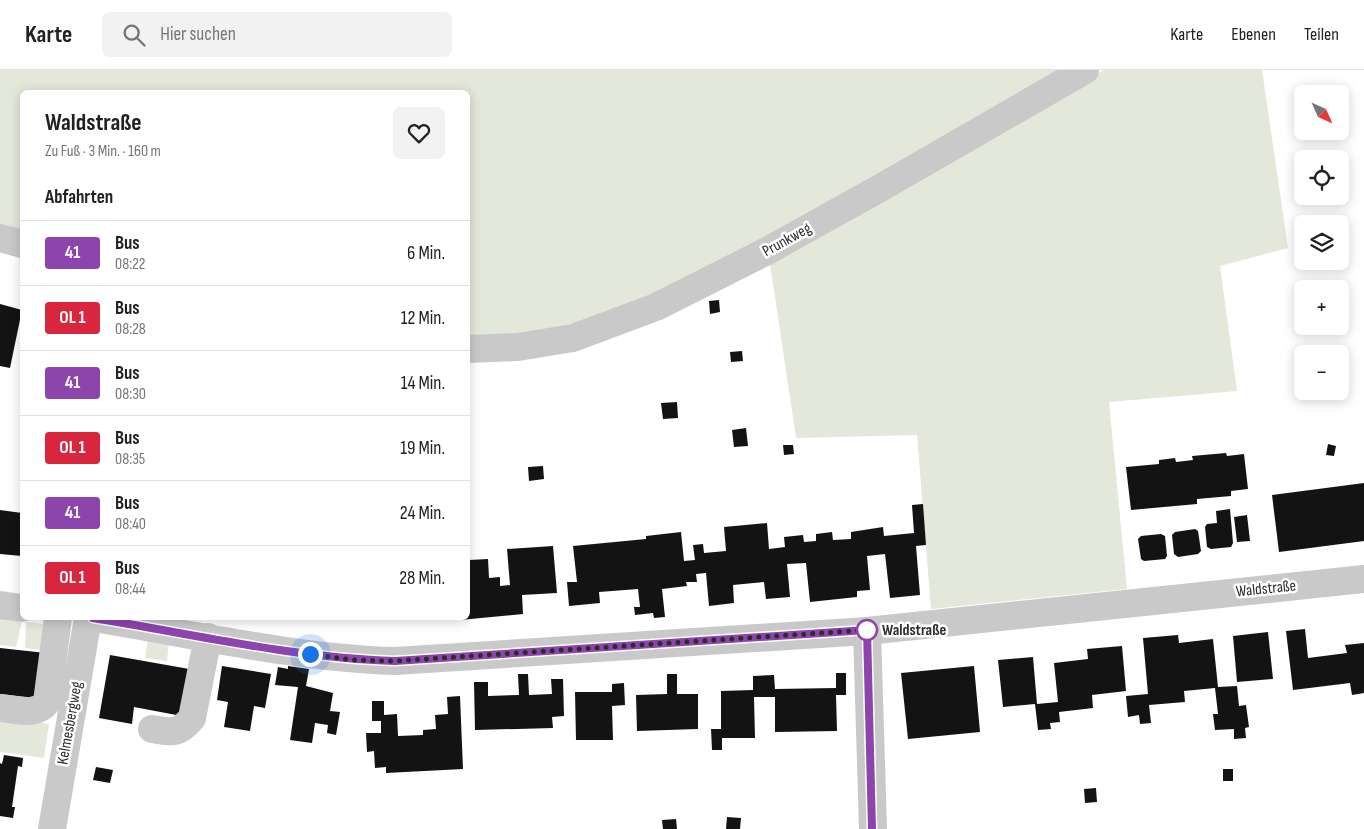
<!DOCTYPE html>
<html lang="de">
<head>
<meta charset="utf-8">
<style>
	:root { --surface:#fff; --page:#f2f2f2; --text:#202124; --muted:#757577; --line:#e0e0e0 }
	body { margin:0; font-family:"Sofia Sans Condensed",sans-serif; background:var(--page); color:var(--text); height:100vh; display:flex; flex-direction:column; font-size:19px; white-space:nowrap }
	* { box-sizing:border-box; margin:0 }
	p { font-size:16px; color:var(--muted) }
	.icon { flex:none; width:28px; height:28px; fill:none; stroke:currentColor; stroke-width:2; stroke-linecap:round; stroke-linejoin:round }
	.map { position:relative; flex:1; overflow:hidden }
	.sheet { position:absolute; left:20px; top:20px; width:450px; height:530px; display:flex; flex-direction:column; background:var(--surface); border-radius:8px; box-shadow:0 2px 12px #0003 }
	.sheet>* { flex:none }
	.badge { padding:0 10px; border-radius:4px; font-size:18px; line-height:32px }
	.needle { width:32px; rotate:135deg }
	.fabs { position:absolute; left:1294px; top:15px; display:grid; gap:10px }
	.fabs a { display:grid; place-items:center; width:55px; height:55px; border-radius:8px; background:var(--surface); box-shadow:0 2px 12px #0003; font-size:25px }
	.you { position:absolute; width:25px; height:25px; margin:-12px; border:4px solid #fff; border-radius:50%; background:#1a73e8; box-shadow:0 0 0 8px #1a73e833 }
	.map>.badge { position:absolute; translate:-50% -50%; box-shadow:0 0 0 2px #fff }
	h2 { padding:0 25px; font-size:19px; line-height:45px }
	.round { display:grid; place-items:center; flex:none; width:52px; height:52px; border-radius:8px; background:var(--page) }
	.overview { display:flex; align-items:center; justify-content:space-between; height:85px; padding:0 25px }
	h1 { font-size:24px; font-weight:700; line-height:38px }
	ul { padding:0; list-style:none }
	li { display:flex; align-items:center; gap:15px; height:65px; padding:0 25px; border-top:1px solid var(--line) }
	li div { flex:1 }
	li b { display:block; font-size:19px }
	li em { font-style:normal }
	li .badge { min-width:55px; font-weight:700; text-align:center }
	header { display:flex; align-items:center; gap:30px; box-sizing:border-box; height:70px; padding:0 25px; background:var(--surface); border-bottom:1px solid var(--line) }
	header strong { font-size:24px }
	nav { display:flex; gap:28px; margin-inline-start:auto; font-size:18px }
	.search { width:350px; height:45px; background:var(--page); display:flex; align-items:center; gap:12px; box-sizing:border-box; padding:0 18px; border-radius:8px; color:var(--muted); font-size:19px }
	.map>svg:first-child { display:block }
	.green { fill:#e3e8db }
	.building { fill:#131313 }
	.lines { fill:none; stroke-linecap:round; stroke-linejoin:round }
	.minor { stroke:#c9c9c9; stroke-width:28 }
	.line-casing { stroke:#fff; stroke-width:11 }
	.line { stroke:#8e44ad; stroke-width:8 }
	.walk { stroke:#2c2c2c; stroke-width:5; stroke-dasharray:0 9 }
	.stop-dot { fill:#fff; stroke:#8e44ad; stroke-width:2.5 }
	.labels { text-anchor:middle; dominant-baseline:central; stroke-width:5; stroke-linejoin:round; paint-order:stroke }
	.street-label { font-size:16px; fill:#2c2c2c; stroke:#fff }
	.stop-label { font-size:16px; font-weight:bold; fill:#2c2c2c; stroke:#fff; text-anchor:start }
</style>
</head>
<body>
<header>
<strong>Karte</strong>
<div class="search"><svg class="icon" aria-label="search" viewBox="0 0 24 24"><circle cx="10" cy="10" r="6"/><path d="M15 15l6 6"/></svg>Hier suchen</div>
<nav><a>Karte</a><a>Ebenen</a><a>Teilen</a></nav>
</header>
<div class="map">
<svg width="1364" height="759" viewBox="0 0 1364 759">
	<rect width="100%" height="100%" fill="#fff"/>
	<!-- green -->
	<g class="green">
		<path d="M 0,0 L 1070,0 L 765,174 L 570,261 L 468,268 L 468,22 L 22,22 L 22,166 L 0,160 Z"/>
		<path d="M 1104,0 L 1262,0 L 1288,178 L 1220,196 L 1237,321 L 1109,332 L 1127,519 L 931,539 L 917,365 L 796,368 L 769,187 Z"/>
		<path d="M 0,549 L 22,551 L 16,577 L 0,575 Z"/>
		<path d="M 26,552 L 54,555 L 51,581 L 25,578 Z"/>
		<path d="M 148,569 L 169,572 L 167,591 L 145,588 Z"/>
		<path d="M 0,647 L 49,654 L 44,688 L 0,682 Z"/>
	</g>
	<!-- building -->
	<g class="building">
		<path d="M 719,230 L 720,242 L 710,244 L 709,231 Z"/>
		<path d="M 0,234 L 22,240 L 10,298 L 0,296 Z"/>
		<path d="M 742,281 L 743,291 L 731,292 L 730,282 Z"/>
		<path d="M 677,332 L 678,348 L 663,349 L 661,333 Z"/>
		<path d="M 746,358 L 748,376 L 734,377 L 732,360 Z"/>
		<path d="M 1328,374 L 1336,376 L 1334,386 L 1326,385 Z"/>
		<path d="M 783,375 L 793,375 L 794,384 L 784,385 Z"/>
		<path d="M 1226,383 L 1227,386 L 1244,384 L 1248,419 L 1231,421 L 1231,426 L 1197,429 L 1197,434 L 1131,440 L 1126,397 L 1159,394 L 1159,390 L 1175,388 L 1176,392 L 1193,390 L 1192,386 Z"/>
		<path d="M 543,396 L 544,409 L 529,411 L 528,397 Z"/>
		<path d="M 1364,413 L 1364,471 L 1279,482 L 1272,425 Z"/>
		<path d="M 923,434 L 926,475 L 916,476 L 920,525 L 890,528 L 885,484 L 867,486 L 870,520 L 857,521 L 857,527 L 810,532 L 806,493 L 787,494 L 790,527 L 766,529 L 764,512 L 733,515 L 734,533 L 709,536 L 706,503 L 696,504 L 697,512 L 686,512 L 687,516 L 662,519 L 665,547 L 654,548 L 653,543 L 635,545 L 634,537 L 640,537 L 638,519 L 599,522 L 600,533 L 569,536 L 567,512 L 577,512 L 573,476 L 646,469 L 646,466 L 681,462 L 684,491 L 695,490 L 693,475 L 703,474 L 704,483 L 726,481 L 724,457 L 767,453 L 769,479 L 785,477 L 784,467 L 803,465 L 804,472 L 816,471 L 816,464 L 832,462 L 833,470 L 851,469 L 851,462 L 883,457 L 884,466 L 914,463 L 912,435 Z"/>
		<path d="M 1230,439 L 1233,473 L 1231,477 L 1211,479 L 1207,477 L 1205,457 L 1207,454 L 1217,453 L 1216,441 Z"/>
		<path d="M 0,440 L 22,443 L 22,486 L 0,484 Z"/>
		<path d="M 1247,445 L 1250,471 L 1237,472 L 1234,447 Z"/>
		<path d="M 1195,459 L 1198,461 L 1201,481 L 1198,484 L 1178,487 L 1174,484 L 1172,465 L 1175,462 Z"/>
		<path d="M 1161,464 L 1165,466 L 1167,486 L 1165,489 L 1144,491 L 1141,489 L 1138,469 L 1141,466 Z"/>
		<path d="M 553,476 L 557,523 L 522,525 L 523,544 L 460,550 L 459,548 L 468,548 L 469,490 L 488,489 L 489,508 L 500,507 L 500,516 L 510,515 L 507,479 Z"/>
		<path d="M 1305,559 L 1308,588 L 1347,583 L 1345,575 L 1364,573 L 1364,623 L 1352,625 L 1350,613 L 1293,620 L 1286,561 Z"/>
		<path d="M 1268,562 L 1273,609 L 1237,612 L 1233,566 Z"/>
		<path d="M 1178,565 L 1179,573 L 1213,569 L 1218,617 L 1237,616 L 1239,636 L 1246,635 L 1249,657 L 1245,658 L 1246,668 L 1234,669 L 1234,659 L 1215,660 L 1213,644 L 1218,644 L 1215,618 L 1184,621 L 1185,632 L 1149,635 L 1151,653 L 1140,654 L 1139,645 L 1128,647 L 1126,626 L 1148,624 L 1143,568 Z"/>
		<path d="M 1122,576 L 1126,621 L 1092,625 L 1093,638 L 1059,642 L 1060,652 L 1050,653 L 1051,659 L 1038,660 L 1035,634 L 1003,637 L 998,590 L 1033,587 L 1037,634 L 1058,632 L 1054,593 L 1088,589 L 1087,579 Z"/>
		<path d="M 0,578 L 46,583 L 41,629 L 0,624 Z"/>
		<path d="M 110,585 L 195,600 L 187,647 L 134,637 L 132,654 L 99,648 Z"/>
		<path d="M 222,596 L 271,604 L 265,638 L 254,636 L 250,661 L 224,657 L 228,632 L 217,630 Z"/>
		<path d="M 288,596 L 309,599 L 306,616 L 333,623 L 330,641 L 340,642 L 336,665 L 327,663 L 328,655 L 315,653 L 312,673 L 290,670 L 298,617 L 275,615 L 278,597 L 288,599 Z"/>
		<path d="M 974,596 L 980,662 L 908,669 L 901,603 Z"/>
		<path d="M 836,603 L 846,603 L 846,625 L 836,625 L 837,661 L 775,662 L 775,627 L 754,627 L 755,668 L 722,668 L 722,680 L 712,680 L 711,659 L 721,659 L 721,621 L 753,620 L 753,606 L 774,605 L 775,619 L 836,618 Z"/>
		<path d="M 518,604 L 528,604 L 529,625 L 552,624 L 551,609 L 563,609 L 564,646 L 552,647 L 553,658 L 475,660 L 474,612 L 488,612 L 488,626 L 519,625 Z"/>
		<path d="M 667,604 L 677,604 L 677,624 L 698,624 L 698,659 L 637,661 L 636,625 L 667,624 Z"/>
		<path d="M 624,613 L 625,635 L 612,636 L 613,670 L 576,670 L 575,622 L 612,622 L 612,614 Z"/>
		<path d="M 460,626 L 463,699 L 386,703 L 386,697 L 375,698 L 374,681 L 367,682 L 366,663 L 381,663 L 381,651 L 372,651 L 372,631 L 384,631 L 384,645 L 397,644 L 398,666 L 423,665 L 423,660 L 436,659 L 435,645 L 448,644 L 447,627 Z"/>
		<path d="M 4,685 L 23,688 L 22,697 L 18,696 L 12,737 L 15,737 L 13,748 L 0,746 L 0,693 L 2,694 Z"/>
		<path d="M 96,697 L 113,700 L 110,713 L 93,710 Z"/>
		<rect x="1223" y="699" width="10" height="12"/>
		<path d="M 1096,718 L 1097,732 L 1085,733 L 1084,719 Z"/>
		<path d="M 727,747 L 741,748 L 740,759 L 726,759 Z"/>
		<path d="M 676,749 L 677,759 L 663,759 L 662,750 Z"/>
	</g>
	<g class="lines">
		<!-- minor -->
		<g class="minor">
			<path d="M 0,168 L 22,174"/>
			<path d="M 468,279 L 518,277 L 573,268 L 656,237 L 767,181 L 882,117 L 1085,0"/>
			<path d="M 0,535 L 22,538"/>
			<path d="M 93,548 C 193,564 294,588 395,591 L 867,561 L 1364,509"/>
			<path d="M 867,561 L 873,759"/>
			<path d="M 0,638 C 16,639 36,647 47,632 L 58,548"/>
			<path d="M 152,659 C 172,662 178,665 192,648 L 208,567"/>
			<path d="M 52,759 L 88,548"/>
		</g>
	</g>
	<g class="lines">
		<!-- line casing -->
		<g class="line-casing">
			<path id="line" d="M 93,548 C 193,564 294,588 395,591 L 867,560 L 872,759"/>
		</g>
		<!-- line -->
		<use href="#line" class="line"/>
		<!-- walk -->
		<path class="walk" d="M 310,584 L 352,590 L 395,591 L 867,560"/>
	</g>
	<!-- markers -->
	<circle class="stop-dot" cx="867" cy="560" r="10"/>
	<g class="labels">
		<!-- street labels -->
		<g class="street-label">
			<text transform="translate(787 170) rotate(-29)">Prunkweg</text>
			<text transform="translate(1266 519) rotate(-6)">Waldstraße</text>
			<text transform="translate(70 653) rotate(-80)">Kelmesbergweg</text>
		</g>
		<!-- stop labels -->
		<g class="stop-label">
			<text x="882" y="560">Waldstraße</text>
		</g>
	</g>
</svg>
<div class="fabs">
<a><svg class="needle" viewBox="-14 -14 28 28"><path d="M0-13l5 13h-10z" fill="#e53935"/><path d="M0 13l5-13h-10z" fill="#757577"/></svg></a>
<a><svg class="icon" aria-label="locate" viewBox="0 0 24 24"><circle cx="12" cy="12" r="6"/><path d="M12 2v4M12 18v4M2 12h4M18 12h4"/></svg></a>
<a><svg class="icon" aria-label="layers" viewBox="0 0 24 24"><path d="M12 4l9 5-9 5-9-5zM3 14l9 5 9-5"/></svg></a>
<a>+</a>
<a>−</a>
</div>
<div class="you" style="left:310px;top:584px"></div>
<section class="sheet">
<div class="overview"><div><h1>Waldstraße</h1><p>Zu Fuß · 3 Min. · 160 m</p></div><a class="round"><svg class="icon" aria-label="heart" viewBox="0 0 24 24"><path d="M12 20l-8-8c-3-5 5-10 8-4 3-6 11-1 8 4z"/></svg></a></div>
<h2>Abfahrten</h2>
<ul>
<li><span class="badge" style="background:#8e44ad;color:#fff">41</span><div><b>Bus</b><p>08:22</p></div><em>6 Min.</em></li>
<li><span class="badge" style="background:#d7263d;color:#fff">OL 1</span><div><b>Bus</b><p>08:28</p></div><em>12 Min.</em></li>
<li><span class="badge" style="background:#8e44ad;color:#fff">41</span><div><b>Bus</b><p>08:30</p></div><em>14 Min.</em></li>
<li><span class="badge" style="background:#d7263d;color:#fff">OL 1</span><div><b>Bus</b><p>08:35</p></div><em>19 Min.</em></li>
<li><span class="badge" style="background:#8e44ad;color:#fff">41</span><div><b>Bus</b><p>08:40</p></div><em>24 Min.</em></li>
<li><span class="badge" style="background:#d7263d;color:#fff">OL 1</span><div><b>Bus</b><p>08:44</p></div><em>28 Min.</em></li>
</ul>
</section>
</div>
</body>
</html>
